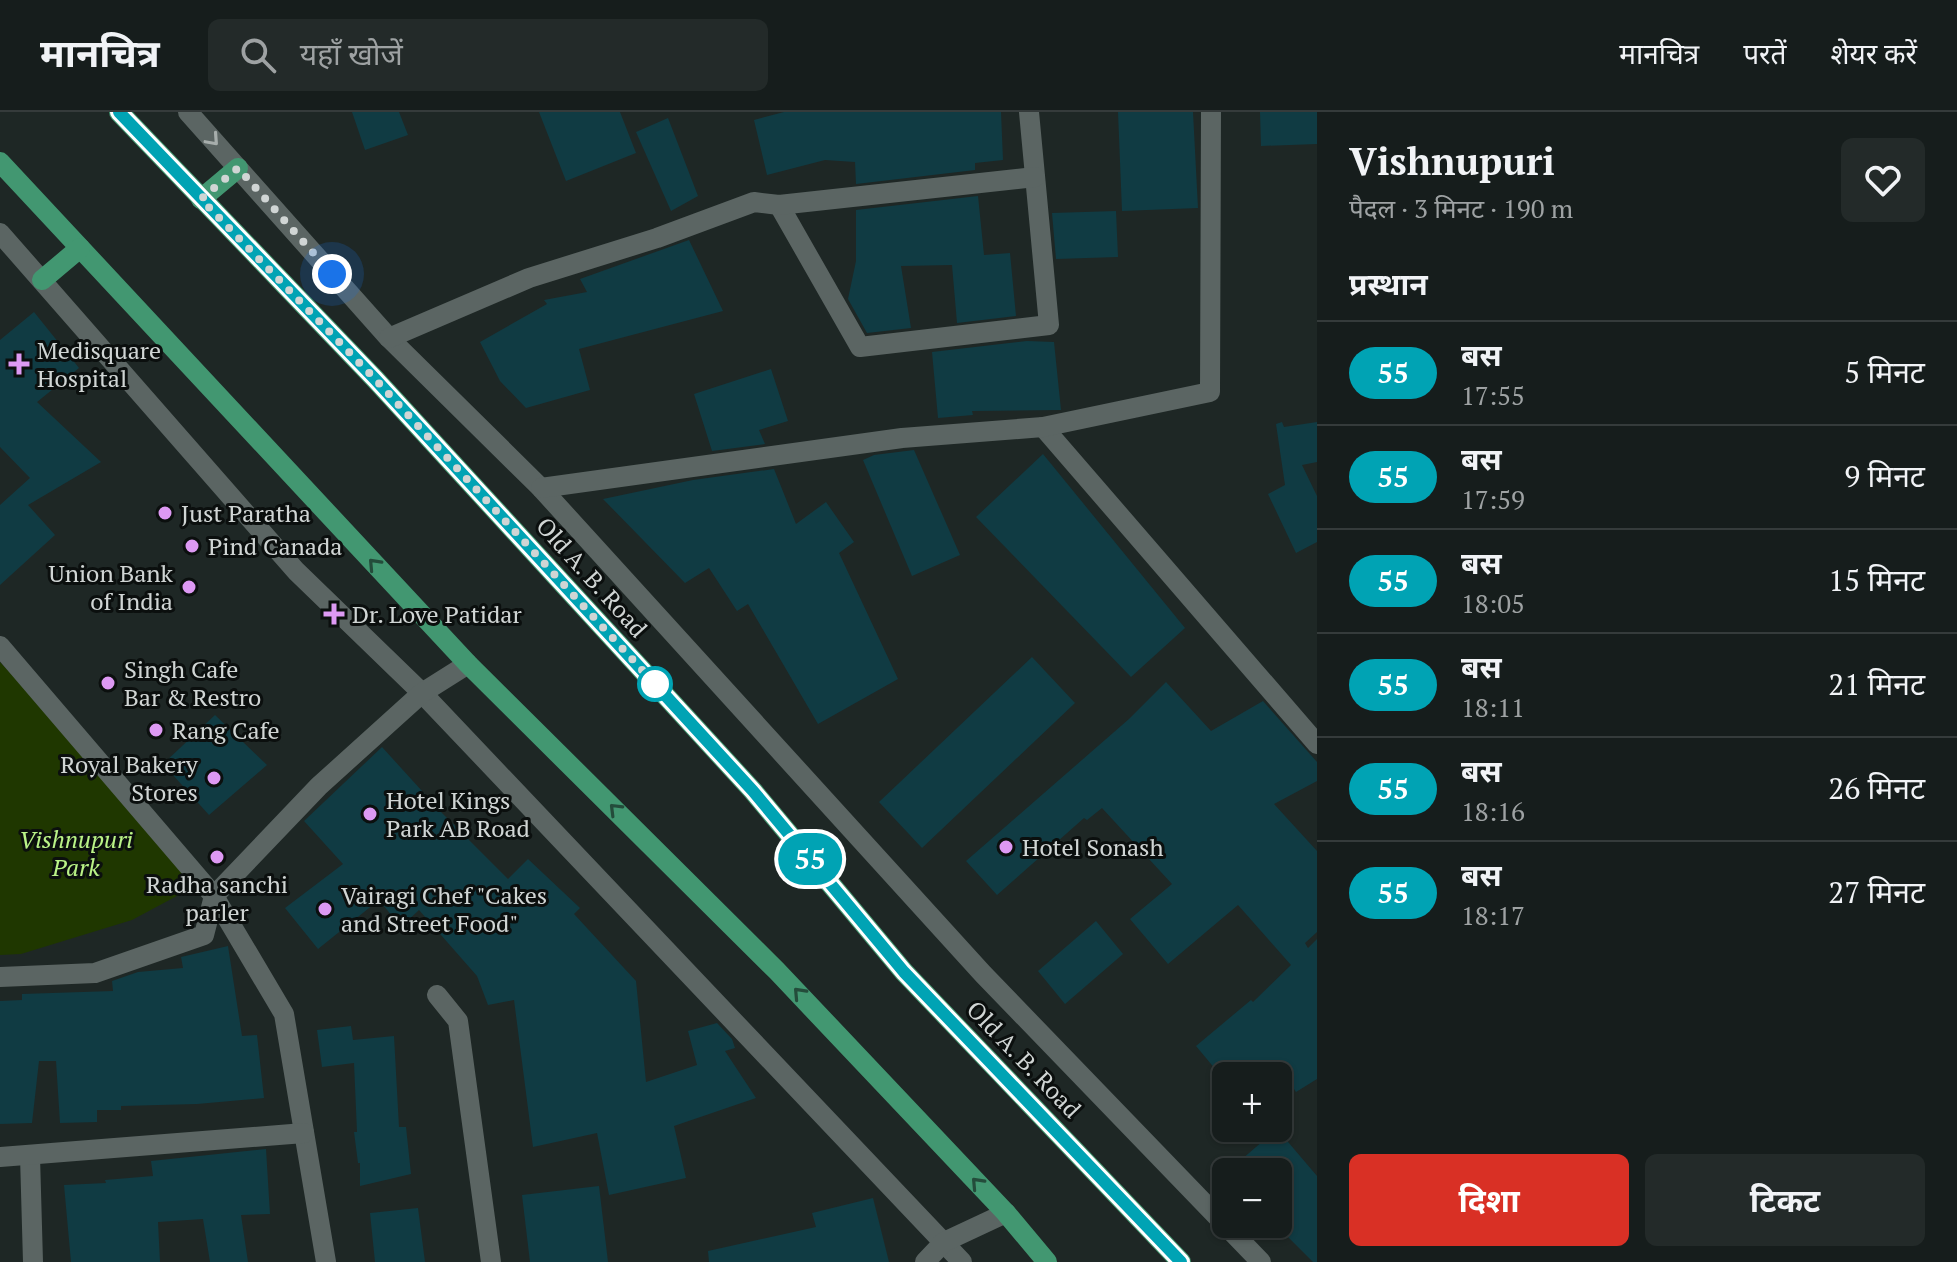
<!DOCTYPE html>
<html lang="hi">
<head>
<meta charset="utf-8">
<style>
	:root { --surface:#161d1c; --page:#232a29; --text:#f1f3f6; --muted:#9ea2a3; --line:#353b3b; --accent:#d93025 }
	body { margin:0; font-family:"PT Serif","Noto Sans Devanagari",serif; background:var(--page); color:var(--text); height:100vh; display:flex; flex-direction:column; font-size:30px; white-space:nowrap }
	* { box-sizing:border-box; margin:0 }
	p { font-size:26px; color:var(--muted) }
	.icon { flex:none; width:44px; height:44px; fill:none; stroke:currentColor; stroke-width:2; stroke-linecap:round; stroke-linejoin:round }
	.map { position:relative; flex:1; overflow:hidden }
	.details { display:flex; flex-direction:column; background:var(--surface); width:640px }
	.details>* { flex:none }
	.badge { padding:0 16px; border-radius:26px; font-size:28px; line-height:52px }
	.tools { position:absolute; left:1212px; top:950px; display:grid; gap:16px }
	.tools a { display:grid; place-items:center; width:80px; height:80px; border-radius:12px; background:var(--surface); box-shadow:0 2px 6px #0004,0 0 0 2px var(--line); font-size:40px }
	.you { position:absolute; width:40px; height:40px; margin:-20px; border:6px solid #fff; border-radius:50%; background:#1a73e8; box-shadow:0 0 0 12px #1a73e833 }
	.map>.badge { position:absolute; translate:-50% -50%; box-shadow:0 0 0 4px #fff }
	h2 { padding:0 32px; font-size:30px; line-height:72px }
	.round { display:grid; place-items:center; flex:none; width:84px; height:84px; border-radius:12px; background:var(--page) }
	.summary { display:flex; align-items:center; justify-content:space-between; height:136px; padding:0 32px }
	h1 { font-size:38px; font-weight:700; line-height:60px }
	.primary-button { display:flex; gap:16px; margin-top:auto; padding:16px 32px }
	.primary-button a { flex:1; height:92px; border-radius:12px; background:var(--accent); color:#fff; font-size:32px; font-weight:700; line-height:92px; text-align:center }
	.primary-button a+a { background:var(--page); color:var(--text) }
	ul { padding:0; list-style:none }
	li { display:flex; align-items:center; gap:24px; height:104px; padding:0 32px; border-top:2px solid var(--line) }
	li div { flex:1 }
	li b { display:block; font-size:30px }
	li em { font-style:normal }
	li .badge { min-width:88px; font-weight:700; text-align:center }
	header { display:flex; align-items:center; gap:48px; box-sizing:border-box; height:112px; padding:0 40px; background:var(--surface); border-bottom:2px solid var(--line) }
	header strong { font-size:38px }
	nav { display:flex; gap:44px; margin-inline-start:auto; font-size:28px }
	.search { width:560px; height:72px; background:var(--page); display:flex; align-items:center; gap:20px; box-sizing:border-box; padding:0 28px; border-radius:12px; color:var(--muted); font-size:30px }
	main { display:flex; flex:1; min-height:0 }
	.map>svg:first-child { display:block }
	.green { fill:#1f3700 }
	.building { fill:#103b43 }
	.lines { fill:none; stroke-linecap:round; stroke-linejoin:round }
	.minor { stroke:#5b6563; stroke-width:20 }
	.major { stroke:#429771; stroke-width:20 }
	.oneway { stroke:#a7aeac }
	.oneway2 { stroke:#244c3b }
	.line-casing { stroke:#fff; stroke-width:18 }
	.line { stroke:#00a3b4; stroke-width:12 }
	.walk { stroke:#d0d5d4; stroke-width:8; stroke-dasharray:0 14.4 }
	.poi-dot { fill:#dd99f3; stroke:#0b0f0e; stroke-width:3 }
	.stop-dot { fill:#fff; stroke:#00a3b4; stroke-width:4 }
	.labels { text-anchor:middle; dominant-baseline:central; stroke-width:6; stroke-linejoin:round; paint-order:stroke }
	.poi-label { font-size:24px; fill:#d0d5d4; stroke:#0b0f0e; text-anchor:start }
	.street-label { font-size:24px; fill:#d0d5d4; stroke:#0b0f0e }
	.park-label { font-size:24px; font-style:italic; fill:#baf387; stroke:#0b0f0e }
</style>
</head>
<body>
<header>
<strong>मानचित्र</strong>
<div class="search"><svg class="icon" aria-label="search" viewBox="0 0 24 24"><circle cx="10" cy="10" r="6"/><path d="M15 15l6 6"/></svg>यहाँ खोजें</div>
<nav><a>मानचित्र</a><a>परतें</a><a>शेयर करें</a></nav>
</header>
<main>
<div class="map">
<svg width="1317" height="1150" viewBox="0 0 1317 1150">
	<rect width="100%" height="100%" fill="#1e2725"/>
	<!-- green -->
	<path class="green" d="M 0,550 L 205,769 L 132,808 L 21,842 L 0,843 Z"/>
	<!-- building -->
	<g class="building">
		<path d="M 352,0 L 399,0 L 408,23 L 365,38 Z"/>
		<path d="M 539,0 L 620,0 L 636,41 L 566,69 Z"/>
		<path d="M 784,0 L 1001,0 L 1003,48 L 975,51 L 975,58 L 856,72 L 855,50 L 825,48 L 767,63 L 754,8 Z"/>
		<path d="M 1118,0 L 1193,0 L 1198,96 L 1122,99 Z"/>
		<path d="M 1260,0 L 1317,0 L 1317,32 L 1261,34 Z"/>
		<path d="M 668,6 L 698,84 L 671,99 L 636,20 Z"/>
		<path d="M 978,84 L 984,143 L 1010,141 L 1016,204 L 957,211 L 952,153 L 901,154 L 911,216 L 867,221 L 848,187 L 856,149 L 856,98 Z"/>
		<path d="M 1116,99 L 1118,145 L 1056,147 L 1052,101 Z"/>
		<path d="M 689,128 L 723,199 L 579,237 L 590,278 L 526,296 L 500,269 L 480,230 L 547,192 L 544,188 L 587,180 L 580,167 Z"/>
		<path d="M 34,200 L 79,256 L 37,290 L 101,350 L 28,393 L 55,423 L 0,473 L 0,393 L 30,366 L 0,335 L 0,228 Z"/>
		<path d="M 1027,229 L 1054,230 L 1061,298 L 972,299 L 973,303 L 938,306 L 932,240 Z"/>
		<path d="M 771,257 L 788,309 L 759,318 L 765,332 L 712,339 L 694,282 Z"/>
		<path d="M 1282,310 L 1284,315 L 1317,310 L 1317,350 L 1302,353 L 1317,384 L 1317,430 L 1296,441 L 1268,382 L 1285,373 L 1276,312 Z"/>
		<path d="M 914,338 L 960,443 L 912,464 L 863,348 L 874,343 Z"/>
		<path d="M 1043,342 L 1185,516 L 1131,565 L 976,405 Z"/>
		<path d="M 774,357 L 796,412 L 826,390 L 854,430 L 839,441 L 898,567 L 818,612 L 748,492 L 737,499 L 709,456 L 685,471 L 603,387 L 693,368 Z"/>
		<path d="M 1032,545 L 1075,591 L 922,736 L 879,690 Z"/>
		<path d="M 1166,570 L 1211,619 L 1263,589 L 1317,650 L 1317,669 L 1274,692 L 1317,739 L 1317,820 L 1305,831 L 1308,836 L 1317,827 L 1317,967 L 1296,980 L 1285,964 L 1221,964 L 1196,934 L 1251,888 L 1253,890 L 1291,853 L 1238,793 L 1168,852 L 1130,807 L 1172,772 L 1102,696 L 1087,708 L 1084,706 L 997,783 L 966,749 L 1129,607 Z"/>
		<path d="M 215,603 L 267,653 L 209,703 L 163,652 Z"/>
		<path d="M 382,635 L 442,701 L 508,767 L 528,747 L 580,796 L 574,802 L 636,869 L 646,970 L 697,953 L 688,919 L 717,911 L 732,927 L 735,936 L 725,939 L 756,986 L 674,1014 L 686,1066 L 609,1083 L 597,1021 L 533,1035 L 514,888 L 488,893 L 477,864 L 419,798 L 401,815 L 379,788 L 318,837 L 285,796 L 343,752 L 304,709 Z"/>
		<path d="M 1096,809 L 1123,842 L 1065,892 L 1038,859 Z"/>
		<path d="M 228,834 L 242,924 L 257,923 L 264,986 L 197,992 L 121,994 L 121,998 L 97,998 L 97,1010 L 60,1011 L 56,949 L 39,949 L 32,1011 L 0,1012 L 0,889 L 22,888 L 22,882 L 113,879 L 112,869 L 138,860 L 183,856 L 181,845 Z"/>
		<path d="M 351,914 L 353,928 L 394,924 L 399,1015 L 406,1015 L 411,1062 L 360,1074 L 360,1051 L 358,1051 L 354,1020 L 357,1020 L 354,951 L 322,955 L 317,918 Z"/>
		<path d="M 1277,1017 L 1317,1064 L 1317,1150 L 1313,1150 L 1278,1115 L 1278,1060 L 1227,1060 Z"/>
		<path d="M 266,1037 L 270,1102 L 241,1103 L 248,1150 L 210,1150 L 203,1107 L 158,1110 L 160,1150 L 71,1150 L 64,1073 L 106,1071 L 105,1068 L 153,1064 L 151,1049 Z"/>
		<path d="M 599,1074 L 608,1150 L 530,1150 L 522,1083 Z"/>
		<path d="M 873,1086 L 889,1150 L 709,1150 L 708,1139 L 816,1115 L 812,1101 Z"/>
		<path d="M 418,1096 L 425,1150 L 375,1150 L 370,1101 Z"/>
	</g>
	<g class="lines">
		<!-- minor -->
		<g class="minor">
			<path d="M 188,0 L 389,226 L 541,376 L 983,862 L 1261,1150"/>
			<path d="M 779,93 L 860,235 L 1049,213 L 1029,0"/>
			<path d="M 0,121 L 296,459 L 422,581 L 962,1150"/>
			<path d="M 389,226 L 529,166 L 657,126 L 754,90 L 779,93 L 1035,65"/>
			<path d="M 1043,315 L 1317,632"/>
			<path d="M 541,376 L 902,326 L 1043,315 L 1210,280 L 1211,0"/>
			<path d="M 0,534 L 214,784 L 284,902 L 326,1150"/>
			<path d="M 0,865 L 95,861 L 204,823 L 214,784 L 319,674 L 422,581 L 468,552"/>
			<path d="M 437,883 L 458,909 L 491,1150"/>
			<path d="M 30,1044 L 33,1150"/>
			<path d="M 0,1045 L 304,1021"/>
			<path d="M 925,1150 L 944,1130 L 1006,1101"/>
		</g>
		<!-- major -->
		<g class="major">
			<path d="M 119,0 L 375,267 L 753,679 L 904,860 L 1181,1150"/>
			<path d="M 0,50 L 468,552 L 777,859 L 1006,1101 L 1047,1150"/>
			<path d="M 201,87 L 238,56"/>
			<path d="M 42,168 L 80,136"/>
		</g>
	</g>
	<!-- one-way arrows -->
	<defs><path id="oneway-chevron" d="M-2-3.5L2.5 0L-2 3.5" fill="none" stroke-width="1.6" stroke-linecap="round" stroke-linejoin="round" transform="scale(2)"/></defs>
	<use class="oneway" href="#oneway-chevron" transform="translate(213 28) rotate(48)"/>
	<g class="oneway2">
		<use href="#oneway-chevron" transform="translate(374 452) rotate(-133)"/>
		<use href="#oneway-chevron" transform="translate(615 697) rotate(-135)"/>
		<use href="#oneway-chevron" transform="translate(799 881) rotate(-133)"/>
		<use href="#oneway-chevron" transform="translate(977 1071) rotate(-133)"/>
	</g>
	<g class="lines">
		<!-- line casing -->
		<g class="line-casing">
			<path id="line" d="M 119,0 L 375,267 L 753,679 L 904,860 L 1181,1150"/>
		</g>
		<!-- line -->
		<use href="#line" class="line"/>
		<!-- walk -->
		<path class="walk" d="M 332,162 L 238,56 L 201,87 L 375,267 L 655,572"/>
	</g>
	<!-- markers -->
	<g class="poi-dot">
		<path d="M15 240h8v8h8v8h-8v8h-8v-8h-8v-8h8z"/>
		<circle cx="165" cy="401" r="8"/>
		<circle cx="192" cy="434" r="8"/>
		<circle cx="189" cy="475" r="8"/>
		<path d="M330 490h8v8h8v8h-8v8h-8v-8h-8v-8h8z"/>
		<circle cx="108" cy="571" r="8"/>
		<circle cx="156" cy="618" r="8"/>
		<circle cx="214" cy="666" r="8"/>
		<circle cx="370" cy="702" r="8"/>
		<circle cx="1006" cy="735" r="8"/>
		<circle cx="217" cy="745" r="8"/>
		<circle cx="325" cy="797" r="8"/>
	</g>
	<circle class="stop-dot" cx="655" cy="572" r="16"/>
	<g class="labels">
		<!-- poi labels -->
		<g class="poi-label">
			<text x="37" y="238">Medisquare<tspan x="37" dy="28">Hospital</tspan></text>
			<text x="181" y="401">Just Paratha</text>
			<text x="208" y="434">Pind Canada</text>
			<text x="173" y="461" text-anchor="end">Union Bank<tspan x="173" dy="28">of India</tspan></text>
			<text x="352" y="502">Dr. Love Patidar</text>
			<text x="124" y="557">Singh Cafe<tspan x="124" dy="28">Bar &amp; Restro</tspan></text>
			<text x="172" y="618">Rang Cafe</text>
			<text x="198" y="652" text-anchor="end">Royal Bakery<tspan x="198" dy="28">Stores</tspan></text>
			<text x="386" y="688">Hotel Kings<tspan x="386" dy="28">Park AB Road</tspan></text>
			<text x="1022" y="735">Hotel Sonash</text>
			<text x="217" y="772" text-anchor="middle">Radha sanchi<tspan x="217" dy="28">parler</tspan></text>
			<text x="341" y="783">Vairagi Chef "Cakes<tspan x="341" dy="28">and Street Food"</tspan></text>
		</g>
		<!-- street labels -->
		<g class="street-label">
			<text transform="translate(592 465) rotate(48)">Old A. B. Road</text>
			<text transform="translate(1024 947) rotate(46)">Old A. B. Road</text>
		</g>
		<!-- park labels -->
		<g class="park-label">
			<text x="76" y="727">Vishnupuri<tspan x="76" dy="28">Park</tspan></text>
		</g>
	</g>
</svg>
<div class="tools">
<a>+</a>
<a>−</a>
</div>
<div class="you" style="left:332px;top:162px"></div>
<b class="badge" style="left:810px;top:747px;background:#00a3b4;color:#fff">55</b>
</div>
<section class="details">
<div class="summary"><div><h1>Vishnupuri</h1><p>पैदल · 3 मिनट · 190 m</p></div><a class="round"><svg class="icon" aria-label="heart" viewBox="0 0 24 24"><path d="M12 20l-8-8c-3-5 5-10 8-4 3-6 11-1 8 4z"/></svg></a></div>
<h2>प्रस्थान</h2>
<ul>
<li><span class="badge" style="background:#00a3b4;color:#fff">55</span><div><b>बस</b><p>17:55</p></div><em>5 मिनट</em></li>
<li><span class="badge" style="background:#00a3b4;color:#fff">55</span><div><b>बस</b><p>17:59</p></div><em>9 मिनट</em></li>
<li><span class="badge" style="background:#00a3b4;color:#fff">55</span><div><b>बस</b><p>18:05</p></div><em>15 मिनट</em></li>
<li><span class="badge" style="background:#00a3b4;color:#fff">55</span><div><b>बस</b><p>18:11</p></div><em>21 मिनट</em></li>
<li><span class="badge" style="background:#00a3b4;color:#fff">55</span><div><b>बस</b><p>18:16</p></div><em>26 मिनट</em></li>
<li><span class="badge" style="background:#00a3b4;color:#fff">55</span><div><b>बस</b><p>18:17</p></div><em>27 मिनट</em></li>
</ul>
<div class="primary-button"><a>दिशा</a><a>टिकट</a></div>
</section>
</main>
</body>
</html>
